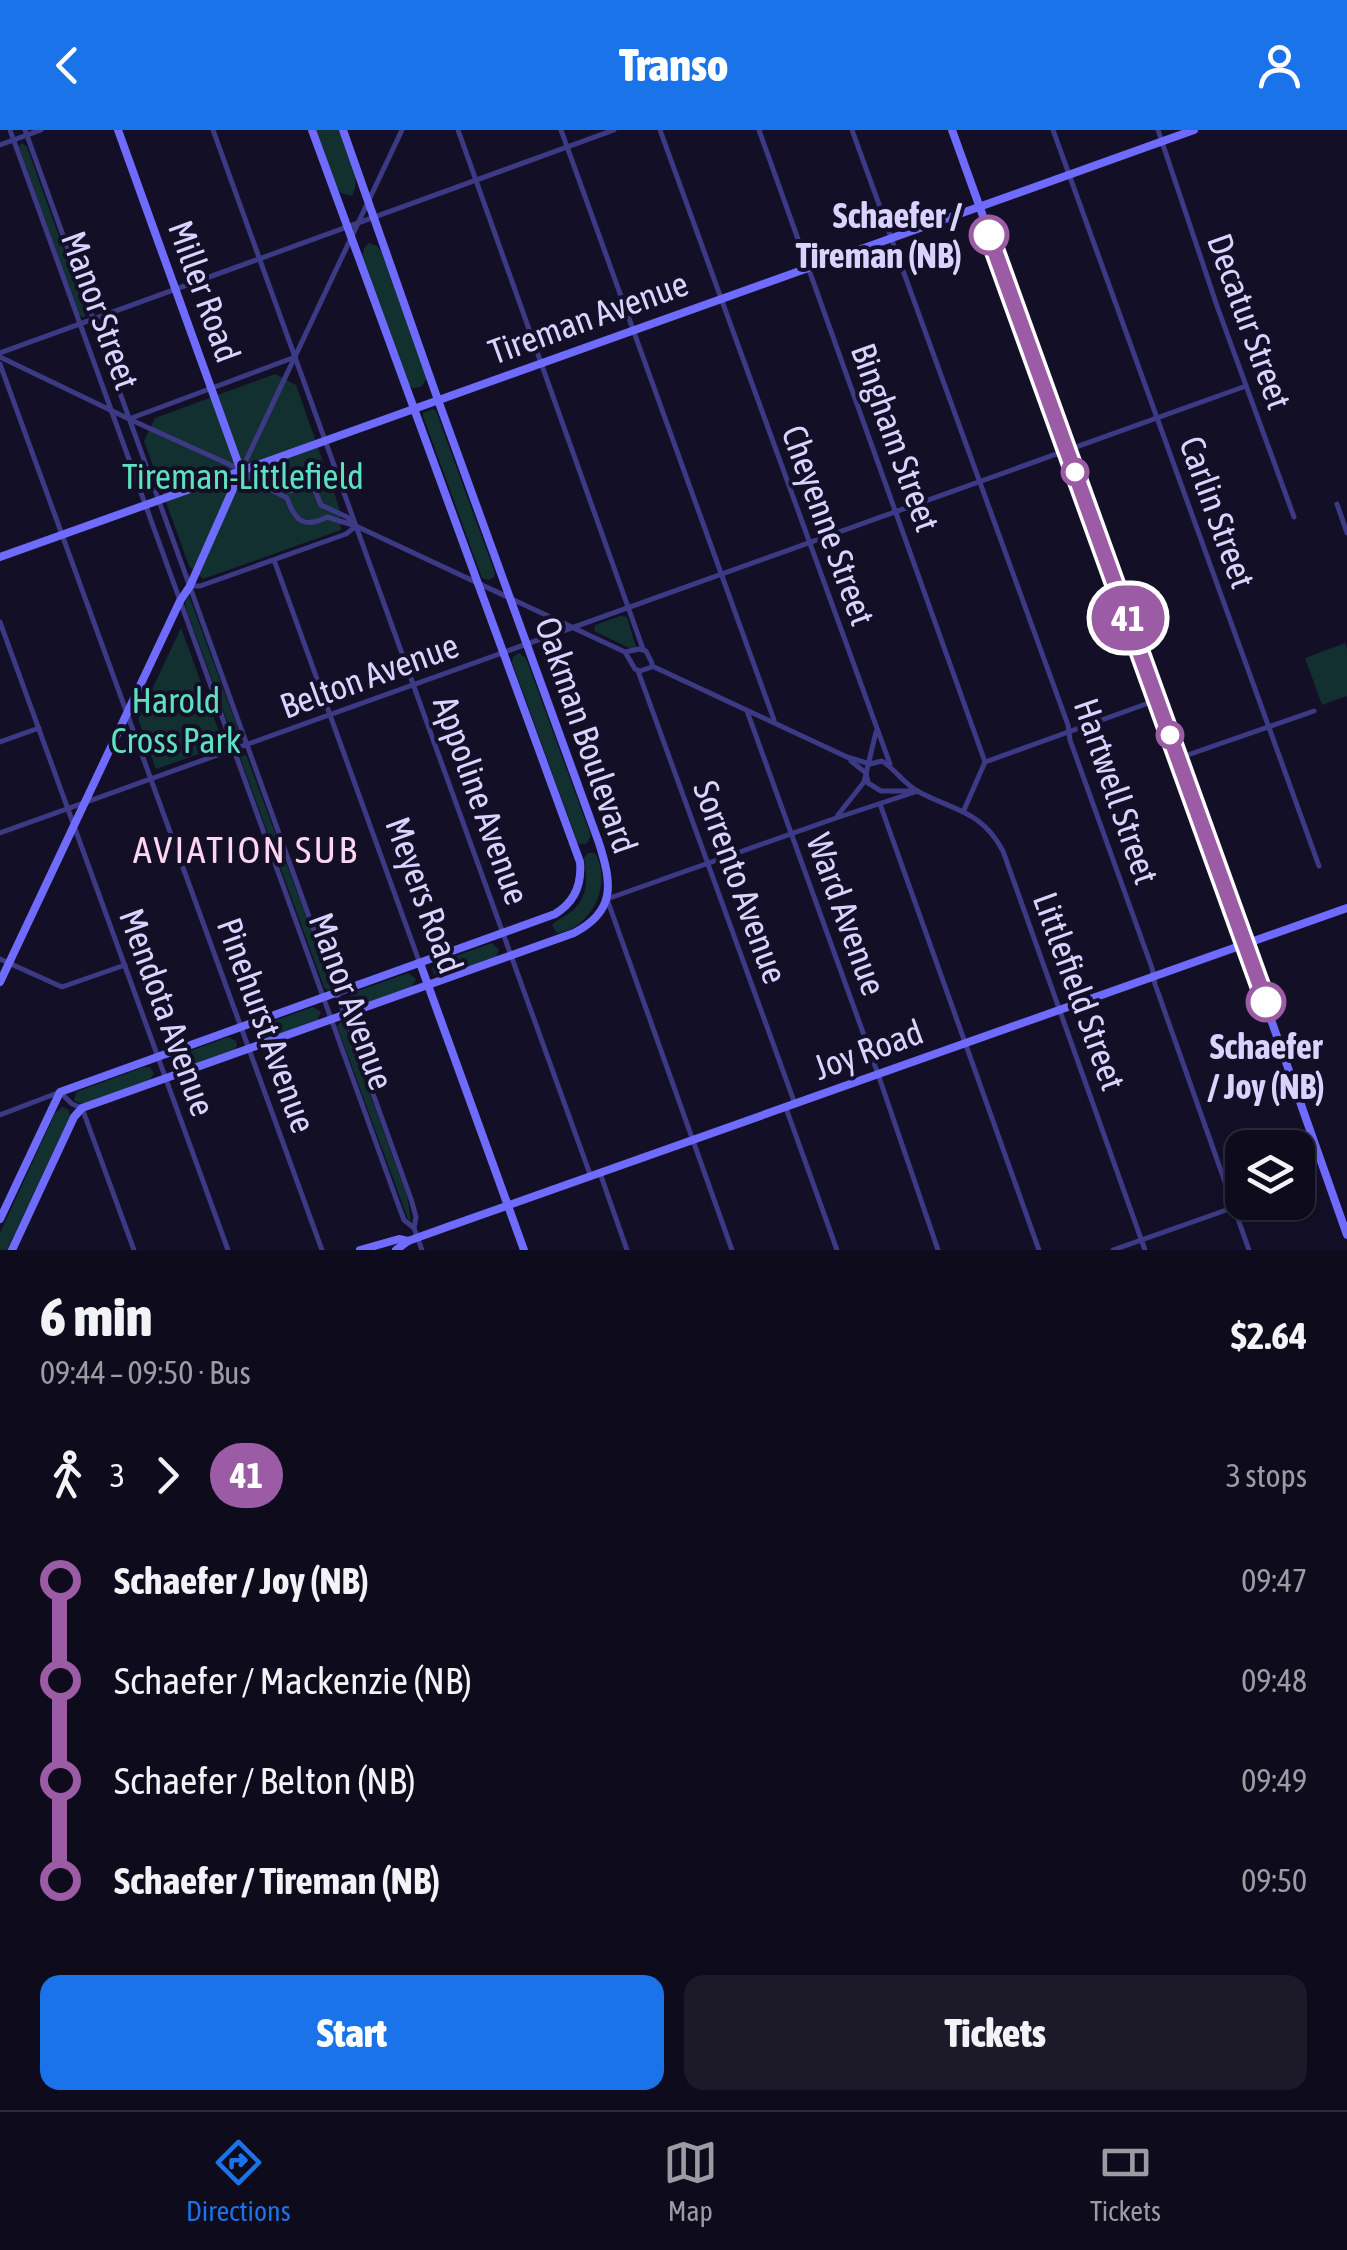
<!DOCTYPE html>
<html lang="en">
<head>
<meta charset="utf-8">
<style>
	:root { --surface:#0e0b1c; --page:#1c1929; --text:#f1f3f6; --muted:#9b9ba3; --line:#2e2b3b; --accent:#1a73e8 }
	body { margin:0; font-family:"Asap Condensed",sans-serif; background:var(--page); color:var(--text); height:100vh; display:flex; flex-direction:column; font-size:38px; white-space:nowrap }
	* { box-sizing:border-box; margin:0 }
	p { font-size:32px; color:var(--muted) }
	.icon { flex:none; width:55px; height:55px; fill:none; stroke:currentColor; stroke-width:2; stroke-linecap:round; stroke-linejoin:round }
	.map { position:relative; height:1120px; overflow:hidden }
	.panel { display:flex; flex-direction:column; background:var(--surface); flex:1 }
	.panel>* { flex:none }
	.badge { padding:0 20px; border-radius:32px; font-size:35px; line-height:65px }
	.fabs { position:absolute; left:1225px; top:1000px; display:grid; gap:20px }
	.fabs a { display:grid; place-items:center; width:90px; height:90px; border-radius:20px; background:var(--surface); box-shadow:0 2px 8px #0004,0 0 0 2px var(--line); font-size:50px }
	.map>.badge { position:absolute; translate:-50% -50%; box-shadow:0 0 0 5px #fff }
	.legs { display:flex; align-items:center; gap:15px; height:110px; padding:0 40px; font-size:32px }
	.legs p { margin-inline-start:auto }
	.summary { display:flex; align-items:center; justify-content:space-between; height:170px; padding:0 40px }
	h1 { font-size:55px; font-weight:800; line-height:75px }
	.cta { display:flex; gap:20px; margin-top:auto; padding:20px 40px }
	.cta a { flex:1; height:115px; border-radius:20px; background:var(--accent); color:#fff; font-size:40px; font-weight:800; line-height:115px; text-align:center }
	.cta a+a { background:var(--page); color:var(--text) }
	ul { padding:0 40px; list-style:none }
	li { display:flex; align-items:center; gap:35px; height:100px; font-size:38px }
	li i { display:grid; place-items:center; width:15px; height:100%; margin:0 12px; background:currentColor }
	li i::after { content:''; width:25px; height:25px; margin:-12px; border:8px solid; border-radius:50%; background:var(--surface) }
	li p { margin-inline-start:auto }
	li:first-child i { background:linear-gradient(#0000 50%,currentColor 0) }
	li:last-child i { background:linear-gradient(currentColor 50%,#0000 0) }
	header { display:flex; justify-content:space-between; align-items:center; height:130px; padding:0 40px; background:var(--accent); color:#fff; font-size:45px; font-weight:800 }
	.tab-bar { display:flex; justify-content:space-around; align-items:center; height:140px; border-top:2px solid var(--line); background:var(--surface); font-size:28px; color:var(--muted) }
	.tab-bar a { display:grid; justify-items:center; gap:5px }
	.tab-bar .selected { color:var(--accent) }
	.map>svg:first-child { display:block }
	.green { fill:#12302f }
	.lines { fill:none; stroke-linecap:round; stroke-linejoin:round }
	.street { stroke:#3d3a85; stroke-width:5 }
	.secondary { stroke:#6f6bff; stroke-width:8 }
	.line-1-casing { stroke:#fff; stroke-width:22 }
	.line-1 { stroke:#9b5ba5; stroke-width:15 }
	.stop-1-dot { fill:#fff; stroke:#9b5ba5; stroke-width:5 }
	.labels { text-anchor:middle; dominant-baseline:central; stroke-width:8; stroke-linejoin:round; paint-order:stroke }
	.stop-label { font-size:35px; font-weight:bold; fill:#d9d4ff; stroke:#130f26; text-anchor:end }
	.street-label { font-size:35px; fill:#d9d4ff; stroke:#130f26 }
	.park-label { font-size:35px; fill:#5fe0c0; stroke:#130f26 }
	.neighbourhood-label { font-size:38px; letter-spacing:2.5px; fill:#ffd6f0; stroke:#130f26 }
</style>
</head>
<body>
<header><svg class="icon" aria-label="back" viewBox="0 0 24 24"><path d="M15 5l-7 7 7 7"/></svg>Transo<svg class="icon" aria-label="person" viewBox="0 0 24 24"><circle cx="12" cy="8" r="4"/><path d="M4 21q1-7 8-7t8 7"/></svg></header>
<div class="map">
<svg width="1347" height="1120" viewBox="0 0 1347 1120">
	<rect width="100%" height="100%" fill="#130f26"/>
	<!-- green -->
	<g class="green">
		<path d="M 315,0 L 339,0 C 346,20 363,47 352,66 L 341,63 L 336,56 Z"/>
		<path d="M 22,13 L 27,17 L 86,182 L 84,188 L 79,185 L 20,20 L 19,16 Z"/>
		<path d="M 369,113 L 377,116 L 384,125 L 427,248 L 421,257 L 413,258 L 407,254 L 362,129 L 364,118 Z"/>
		<path d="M 275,244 L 296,255 L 339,377 L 341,400 L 203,449 L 189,436 L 144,311 L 155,288 Z"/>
		<path d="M 433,279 L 436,281 L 495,443 L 494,447 L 489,450 L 482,448 L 423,286 L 423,283 Z"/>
		<path d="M 189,466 L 238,599 L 241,612 L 238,614 L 234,610 L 186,478 L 185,472 Z"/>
		<path d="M 620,486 L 627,487 L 636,517 L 631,519 L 594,501 L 595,495 Z"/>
		<path d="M 181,498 L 224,615 L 156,639 L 138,589 Z"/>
		<path d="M 1345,513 L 1347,519 L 1347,566 L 1322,575 L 1305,528 Z"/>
		<path d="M 519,523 L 526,528 L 591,706 L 586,714 L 579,714 L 577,711 L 512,532 L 513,527 Z"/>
		<path d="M 243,623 L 247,627 L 330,851 L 331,858 L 328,861 L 324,857 L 240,627 Z"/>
		<path d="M 588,723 L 595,723 C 613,753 592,799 557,803 L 552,795 C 558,789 566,786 572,781 C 589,766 587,748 584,728 Z"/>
		<path d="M 492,813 L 499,820 L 496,827 L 439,847 L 434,844 L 432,838 L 436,833 Z"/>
		<path d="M 408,843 L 416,849 L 412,857 L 355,877 L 350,874 L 349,868 L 352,863 Z"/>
		<path d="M 313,877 L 321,882 L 317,891 L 261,910 L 256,909 L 253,905 L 256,897 Z"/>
		<path d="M 341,892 L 345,896 L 407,1066 L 411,1091 L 408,1089 L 337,896 Z"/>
		<path d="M 228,907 L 236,911 L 237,916 L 233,921 L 178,940 L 171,937 L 171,929 L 174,927 Z"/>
		<path d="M 144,937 L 150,937 L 154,943 L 150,950 L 83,974 L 74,971 L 76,962 Z"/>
		<path d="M 62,977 L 69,980 L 70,986 L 7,1120 L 0,1120 L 0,1103 L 55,983 Z"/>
	</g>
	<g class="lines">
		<!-- street -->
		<g class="street">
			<path d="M 10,0 L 398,1074 L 404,1090 L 414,1098 L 422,1120"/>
			<path d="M 25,0 L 411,1069 L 416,1087 L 414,1098"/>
			<path d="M 213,0 L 591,1047"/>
			<path d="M 458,0 L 643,519"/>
			<path d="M 561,0 L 774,590"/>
			<path d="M 660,0 L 890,634"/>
			<path d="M 759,0 L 985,632"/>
			<path d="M 852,0 L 1068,595 L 1070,610 L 1152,838 L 1155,854 L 1249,1120"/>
			<path d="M 1053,0 L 1319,736"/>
			<path d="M 1158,0 L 1217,176 L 1294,387"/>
			<path d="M 0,15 L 41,0"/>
			<path d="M 0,223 L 614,0"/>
			<path d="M 0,227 L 129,289 L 288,361 L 297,360 L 305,355 C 318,357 316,366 321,375 L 347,387 L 354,394"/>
			<path d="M 0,234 L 322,1120"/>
			<path d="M 129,289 L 295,227"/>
			<path d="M 241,341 L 256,352 L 287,368 C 295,391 304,399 327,387 L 356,396 L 625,522"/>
			<path d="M 241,341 L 402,0"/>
			<path d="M 1337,374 L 1347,403"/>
			<path d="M 274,430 L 419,831"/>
			<path d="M 190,456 L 200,456 L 346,404 L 355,397"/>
			<path d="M 0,492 L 228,1120"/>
			<path d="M 639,519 L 646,521 L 652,533 L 652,537 L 640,541 L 635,539 L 625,522 Z"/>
			<path d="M 652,536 L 847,627 L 870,634 L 882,631 C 896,640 904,654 919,662 C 955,681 982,681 1003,721 L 1145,1120"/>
			<path d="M 638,541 L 795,974"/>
			<path d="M 747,581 L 878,944 L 938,1120"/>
			<path d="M 0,612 L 39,598"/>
			<path d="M 1179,628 L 1314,581"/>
			<path d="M 851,631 L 866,643 L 868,653 L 881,661 L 910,661"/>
			<path d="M 880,674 L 1039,1120"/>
			<path d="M 964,680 L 985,632 L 1157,570"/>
			<path d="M 838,685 L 864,652 L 876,602"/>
			<path d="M 0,703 L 1246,256"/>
			<path d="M 0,829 L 62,857 L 125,835"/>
			<path d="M 786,978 L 837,1120"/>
			<path d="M 0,985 L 60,962 L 72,974 L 82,978 L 134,1120"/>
			<path d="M 600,1043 L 627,1120"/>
			<path d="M 732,1120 L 607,769 L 836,688 L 918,661"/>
			<path d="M 1113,1120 L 1232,1078"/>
		</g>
		<!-- secondary -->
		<g class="secondary">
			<path d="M 118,0 L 241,341"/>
			<path d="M 952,0 L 1226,762 L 1347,1105"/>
			<path d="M 0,427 L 1194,0"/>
			<path d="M 420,833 L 524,1120"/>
			<path d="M 0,852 L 180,471 L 190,456 L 241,341"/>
			<path d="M 0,1089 L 60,962 L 555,784 C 575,772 582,754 580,732 L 312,0"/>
			<path d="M 12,1120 L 74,987 L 82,978 L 574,803 C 616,781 612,754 599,713 L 438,270 L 343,0"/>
			<path d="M 360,1120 L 399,1109 L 408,1111"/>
			<path d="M 396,1120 L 408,1111 L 447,1097 L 1347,778"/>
		</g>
	</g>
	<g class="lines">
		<!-- line-1 casing -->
		<g class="line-1-casing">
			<path id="line-1" d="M 989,105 L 1266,872"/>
		</g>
		<!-- line-1 -->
		<use href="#line-1" class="line-1"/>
	</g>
	<!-- markers -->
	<g class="stop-1-dot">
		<circle cx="989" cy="105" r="18"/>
		<circle cx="1075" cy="342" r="12"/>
		<circle cx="1170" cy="605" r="12"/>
		<circle cx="1266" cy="872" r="18"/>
	</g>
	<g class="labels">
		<!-- stop labels -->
		<g class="stop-label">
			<text x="962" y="85">Schaefer /<tspan x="962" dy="40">Tireman (NB)</tspan></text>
			<text x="1266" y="916" text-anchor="middle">Schaefer<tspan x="1266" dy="40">/ Joy (NB)</tspan></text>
		</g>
		<!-- street labels -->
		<g class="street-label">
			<text transform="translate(205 161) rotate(70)">Miller Road</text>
			<text transform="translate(101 180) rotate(70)">Manor Street</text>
			<text transform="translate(588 187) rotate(-20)">Tireman Avenue</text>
			<text transform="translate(1250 191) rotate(70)">Decatur Street</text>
			<text transform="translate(896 307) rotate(70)">Bingham Street</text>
			<text transform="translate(1218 382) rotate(70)">Carlin Street</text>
			<text transform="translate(829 395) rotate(70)">Cheyenne Street</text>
			<text transform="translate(369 545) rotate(-20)">Belton Avenue</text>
			<text transform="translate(587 605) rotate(71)">Oakman Boulevard</text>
			<text transform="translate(1117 661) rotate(71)">Hartwell Street</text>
			<text transform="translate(482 670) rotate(70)">Appoline Avenue</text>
			<text transform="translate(741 752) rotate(70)">Sorrento Avenue</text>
			<text transform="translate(425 765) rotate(70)">Meyers Road</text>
			<text transform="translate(847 784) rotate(70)">Ward Avenue</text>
			<text transform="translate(1080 861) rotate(70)">Littlefield Street</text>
			<text transform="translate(352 871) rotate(70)">Manor Avenue</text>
			<text transform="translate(168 882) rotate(70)">Mendota Avenue</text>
			<text transform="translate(267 895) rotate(70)">Pinehurst Avenue</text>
			<text transform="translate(868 919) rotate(-20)">Joy Road</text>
		</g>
		<!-- park labels -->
		<g class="park-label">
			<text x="243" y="346">Tireman-Littlefield</text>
			<text x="176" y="570">Harold<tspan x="176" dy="40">Cross Park</tspan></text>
		</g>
		<!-- neighbourhood labels -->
		<g class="neighbourhood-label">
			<text x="246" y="719">AVIATION SUB</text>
		</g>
	</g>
</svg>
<div class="fabs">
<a><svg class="icon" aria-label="layers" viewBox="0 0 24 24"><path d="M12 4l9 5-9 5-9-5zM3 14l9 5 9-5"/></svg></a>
</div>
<b class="badge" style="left:1128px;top:488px;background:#9b5ba5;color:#fff">41</b>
</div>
<section class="panel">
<div class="summary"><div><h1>6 min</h1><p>09:44 – 09:50 · Bus</p></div><b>$2.64</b></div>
<div class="legs"><svg class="icon" aria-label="walk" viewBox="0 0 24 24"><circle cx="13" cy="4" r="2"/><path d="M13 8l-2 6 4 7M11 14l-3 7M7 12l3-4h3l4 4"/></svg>3<svg class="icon" aria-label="forward" viewBox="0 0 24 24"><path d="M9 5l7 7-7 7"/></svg><b class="badge" style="background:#9b5ba5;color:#fff">41</b><p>3 stops</p></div>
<ul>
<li><i style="color:#9b5ba5"></i><b>Schaefer / Joy (NB)</b><p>09:47</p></li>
<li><i style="color:#9b5ba5"></i><span>Schaefer / Mackenzie (NB)</span><p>09:48</p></li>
<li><i style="color:#9b5ba5"></i><span>Schaefer / Belton (NB)</span><p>09:49</p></li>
<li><i style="color:#9b5ba5"></i><b>Schaefer / Tireman (NB)</b><p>09:50</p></li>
</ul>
<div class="cta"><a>Start</a><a>Tickets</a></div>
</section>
<nav class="tab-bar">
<a class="selected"><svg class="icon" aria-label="directions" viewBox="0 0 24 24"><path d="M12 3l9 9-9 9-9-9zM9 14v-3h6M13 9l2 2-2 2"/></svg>Directions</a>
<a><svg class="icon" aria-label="map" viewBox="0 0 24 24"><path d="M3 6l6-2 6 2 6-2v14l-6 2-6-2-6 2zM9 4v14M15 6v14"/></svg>Map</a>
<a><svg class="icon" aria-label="tickets" viewBox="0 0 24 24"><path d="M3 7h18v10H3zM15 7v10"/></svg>Tickets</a>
</nav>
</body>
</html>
